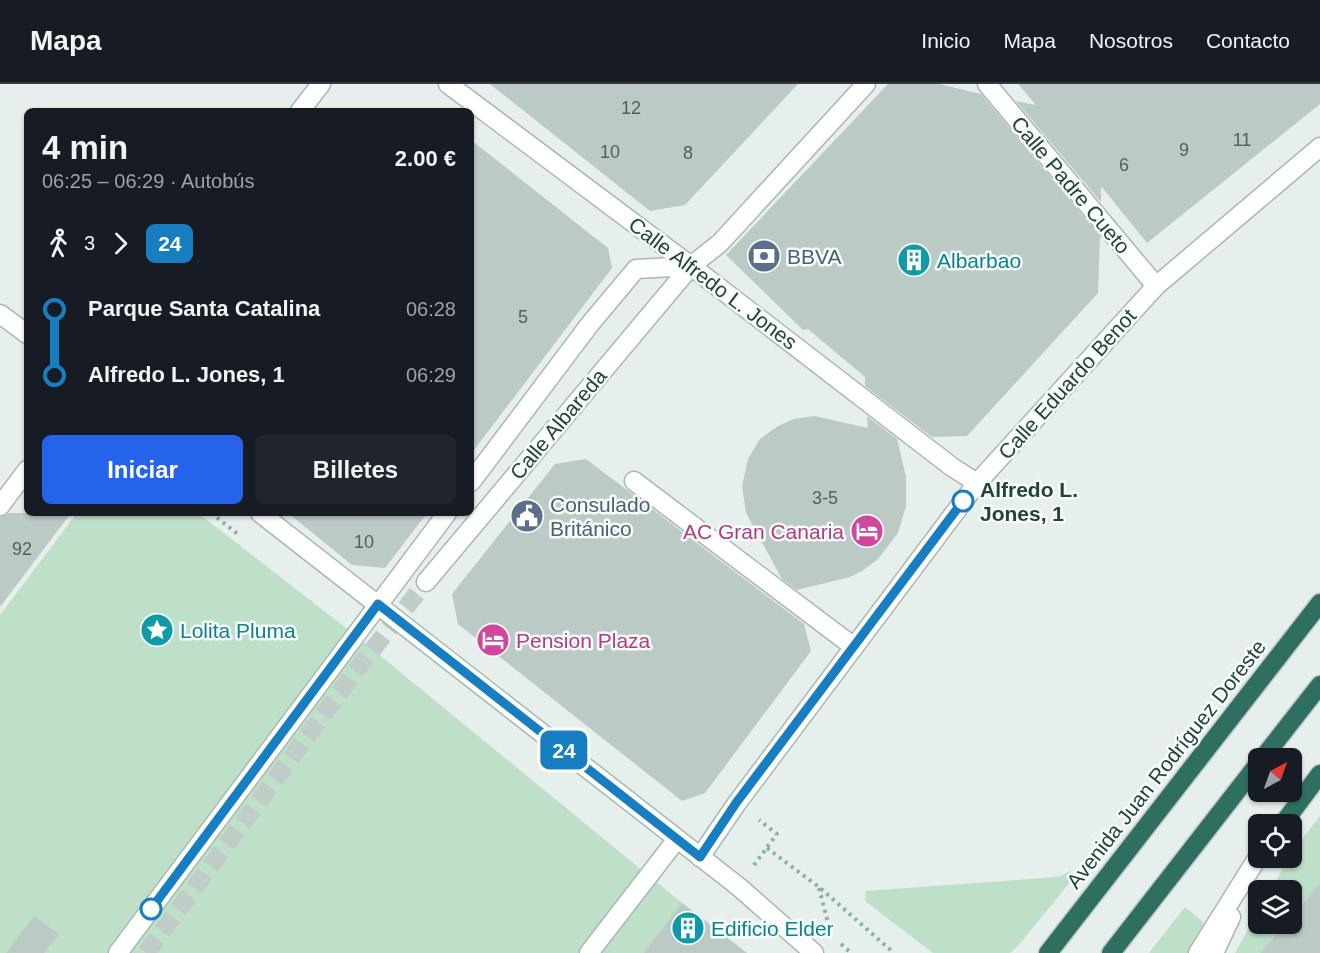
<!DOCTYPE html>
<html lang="es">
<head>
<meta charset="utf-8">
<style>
	:root { --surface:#171b24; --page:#20242c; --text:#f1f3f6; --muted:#9ea1a6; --line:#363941; --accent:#2563eb }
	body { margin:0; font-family:Arial,sans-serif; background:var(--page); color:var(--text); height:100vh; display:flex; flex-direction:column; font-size:22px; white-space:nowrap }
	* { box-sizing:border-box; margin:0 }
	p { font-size:20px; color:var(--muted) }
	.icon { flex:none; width:33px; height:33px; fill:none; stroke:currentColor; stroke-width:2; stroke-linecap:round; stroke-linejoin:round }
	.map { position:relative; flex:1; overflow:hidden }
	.panel { position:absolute; left:24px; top:24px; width:450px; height:408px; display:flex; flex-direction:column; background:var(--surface); border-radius:9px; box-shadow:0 2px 4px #0004 }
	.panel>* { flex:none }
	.badge { padding:0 12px; border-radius:9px; font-size:21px; line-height:39px }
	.needle { width:39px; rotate:41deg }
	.fabs { position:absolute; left:1248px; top:664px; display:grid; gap:12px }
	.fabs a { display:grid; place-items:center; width:54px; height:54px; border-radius:9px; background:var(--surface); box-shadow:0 2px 4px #0004; font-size:30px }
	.map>.badge { position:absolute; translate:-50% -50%; box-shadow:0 0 0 3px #fff }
	.legs { display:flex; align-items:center; gap:9px; height:66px; padding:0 18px; font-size:20px }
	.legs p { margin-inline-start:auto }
	.summary { display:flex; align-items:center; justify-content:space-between; height:102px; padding:0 18px }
	h1 { font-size:33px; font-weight:800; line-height:45px }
	.action { display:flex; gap:12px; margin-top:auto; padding:12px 18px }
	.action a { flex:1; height:69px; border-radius:9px; background:var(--accent); color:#fff; font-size:24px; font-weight:800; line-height:69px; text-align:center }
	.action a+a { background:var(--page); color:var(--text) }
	ul { padding:0 18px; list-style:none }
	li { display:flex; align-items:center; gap:21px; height:66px; font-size:22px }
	li i { display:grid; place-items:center; width:9px; height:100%; margin:0 8px; background:currentColor }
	li i::after { content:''; width:15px; height:15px; margin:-8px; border:4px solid; border-radius:50%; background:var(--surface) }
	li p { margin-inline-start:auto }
	li:first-child i { background:linear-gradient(#0000 50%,currentColor 0) }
	li:last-child i { background:linear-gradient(currentColor 50%,#0000 0) }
	header { display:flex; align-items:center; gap:36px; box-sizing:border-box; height:84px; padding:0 30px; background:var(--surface); border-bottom:2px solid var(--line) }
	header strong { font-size:28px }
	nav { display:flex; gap:33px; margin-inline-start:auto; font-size:21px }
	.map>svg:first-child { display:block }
	.green { fill:#bfe0c8 }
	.building { fill:#bbcac4 }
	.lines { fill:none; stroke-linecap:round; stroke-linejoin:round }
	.minor-tunnel { stroke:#bfccc8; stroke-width:18; stroke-dasharray:18 9; stroke-linecap:butt }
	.minor-casing { stroke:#a8b8b2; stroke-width:21 }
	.highway-casing { stroke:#c2cac8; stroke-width:21 }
	.path { stroke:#86b3a5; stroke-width:4; stroke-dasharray:3 4.5; stroke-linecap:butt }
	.minor { stroke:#fff; stroke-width:18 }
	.highway { stroke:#2f6f62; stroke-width:18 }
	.line-1-casing { stroke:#fff; stroke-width:14 }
	.line-1 { stroke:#187ec2; stroke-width:9 }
	.stop-1-dot { fill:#fff; stroke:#187ec2; stroke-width:3 }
	.labels { text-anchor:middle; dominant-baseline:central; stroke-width:5; stroke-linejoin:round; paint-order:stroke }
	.number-label { font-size:18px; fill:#4a645c }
	.street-label { font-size:21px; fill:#24423a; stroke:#f7fbf9 }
	.service-label { font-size:21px; fill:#4e5e75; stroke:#f7fbf9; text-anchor:start }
	.culture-label { font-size:21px; fill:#0d838f; stroke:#f7fbf9; text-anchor:start }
	.stop-label { font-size:21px; font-weight:bold; fill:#24423a; stroke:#f7fbf9; text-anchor:start }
	.hotel-label { font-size:21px; fill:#b23c85; stroke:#f7fbf9; text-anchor:end }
</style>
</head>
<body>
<header>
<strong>Mapa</strong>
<nav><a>Inicio</a><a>Mapa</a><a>Nosotros</a><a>Contacto</a></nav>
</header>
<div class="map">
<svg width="1320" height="869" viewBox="0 0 1320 869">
	<rect width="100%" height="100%" fill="#e6efeb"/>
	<!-- green -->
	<g class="green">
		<path d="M 77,429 L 198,429 L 355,551 L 682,819 L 747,869 L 0,869 L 0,531 Z"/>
		<path d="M 1320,732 L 1320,799 L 1292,832 L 1292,807 L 1270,807 L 1289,774 L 1292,774 L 1295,764 Z"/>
		<path d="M 1070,787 L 1075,792 L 1018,862 L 1010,869 L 933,869 L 865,817 L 866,807 L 1044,794 L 1060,792 Z"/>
		<path d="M 1185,823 L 1204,839 L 1189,869 L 1149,869 Z"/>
		<path d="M 1258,827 L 1258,840 L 1285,840 L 1260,869 L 1235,869 Z"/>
	</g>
	<!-- building -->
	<g class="building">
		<path d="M 490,0 L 798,0 L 685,121 L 650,127 Z"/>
		<path d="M 888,0 L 939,0 L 981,10 L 1100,152 L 1098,209 L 967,352 L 932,353 L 865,302 L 865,293 L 808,245 L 803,246 L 726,171 Z"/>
		<path d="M 1018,0 L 1320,0 L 1320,20 L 1147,159 L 1101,102 L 1101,118 L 1016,17 L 1036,21 Z"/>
		<path d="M 471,56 L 608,164 L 612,184 L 471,370 Z"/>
		<path d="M 814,332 L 868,344 L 867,332 L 897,355 L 906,393 L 906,422 L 898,449 L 878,475 L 862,487 L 850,493 L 797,506 L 782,495 L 746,429 L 742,402 L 748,375 L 760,355 L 778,342 L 794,335 Z"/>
		<path d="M 586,375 L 804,540 L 811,567 L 705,709 L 682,717 L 458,540 L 452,510 L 555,380 Z"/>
		<path d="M 9,429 L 71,429 L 0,523 L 0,433 Z"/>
		<path d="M 288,429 L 427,429 L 385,484 L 352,481 Z"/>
		<path d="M 1320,799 L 1320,869 L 1260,869 L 1285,840 L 1292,840 L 1292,832 Z"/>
		<path d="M 682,819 L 747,869 L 644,869 Z"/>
		<path d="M 34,832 L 59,850 L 44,869 L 6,869 Z"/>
	</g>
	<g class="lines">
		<!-- minor-tunnel -->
		<path class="minor-tunnel" d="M 146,869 L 355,588 L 426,498"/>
		<!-- minor casing -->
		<g class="minor-casing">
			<g id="minor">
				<path d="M 448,0 L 691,182 L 952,383 L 977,399"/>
				<path d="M 987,0 L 1156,202"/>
				<path d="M 300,27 L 321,0"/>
				<path d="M 0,230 L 27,250"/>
				<path d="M 634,397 L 854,563"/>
				<path d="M 471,398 L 590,240 L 636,185 L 691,182"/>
				<path d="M 0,422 L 27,386"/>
				<path d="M 260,429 L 739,803 L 814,869"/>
				<path d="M 426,498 L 691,182 L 720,159 L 866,0"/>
				<path d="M 700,773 L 737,719 L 977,399 L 1156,202 L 1320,63"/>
				<path d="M 118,869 L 447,429"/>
				<path d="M 589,869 L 677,755"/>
				<path d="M 1198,869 L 1258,773"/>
				<path d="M 1214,869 L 1231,833"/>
			</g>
		</g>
		<!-- highway casing -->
		<g class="highway-casing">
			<g id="highway">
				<path d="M 1262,675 L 1320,601"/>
				<path d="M 1282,741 L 1320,690"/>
				<path d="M 1048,869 L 1320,519"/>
				<path d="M 1111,869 L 1258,680"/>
			</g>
		</g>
		<!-- path -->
		<g class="path">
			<path d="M 211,429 L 239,451"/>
			<path d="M 767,764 L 819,803 L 894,869"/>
			<path d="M 754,781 L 777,750 L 759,736"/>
			<path d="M 819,804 L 829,843"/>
			<path d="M 841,860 L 851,869"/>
		</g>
		<!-- minor -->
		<use href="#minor" class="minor"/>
		<!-- highway -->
		<use href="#highway" class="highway"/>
	</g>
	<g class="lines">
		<!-- line-1 casing -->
		<g class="line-1-casing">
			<path id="line-1" d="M 151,825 L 378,520 L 700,773 L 736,719 L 963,417"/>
		</g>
		<!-- line-1 -->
		<use href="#line-1" class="line-1"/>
	</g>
	<!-- icons -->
	<defs>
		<g id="bank-disc" transform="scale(1.725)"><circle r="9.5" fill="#5c6f8a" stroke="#f7fbf9"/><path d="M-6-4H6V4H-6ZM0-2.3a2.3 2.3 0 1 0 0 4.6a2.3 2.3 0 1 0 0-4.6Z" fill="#fff"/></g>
		<g id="building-disc" transform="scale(1.725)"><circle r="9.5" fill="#0f9aa8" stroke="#f7fbf9"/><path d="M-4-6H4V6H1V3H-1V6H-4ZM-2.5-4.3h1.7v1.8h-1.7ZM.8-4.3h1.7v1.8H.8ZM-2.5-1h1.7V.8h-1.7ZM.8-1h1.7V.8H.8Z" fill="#fff"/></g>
		<g id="civic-disc" transform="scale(1.725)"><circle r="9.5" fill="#5c6f8a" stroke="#f7fbf9"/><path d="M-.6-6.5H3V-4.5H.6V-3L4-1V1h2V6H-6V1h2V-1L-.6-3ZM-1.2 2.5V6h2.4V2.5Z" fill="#fff"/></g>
		<g id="hotel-disc" transform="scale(1.725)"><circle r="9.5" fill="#d1479c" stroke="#f7fbf9"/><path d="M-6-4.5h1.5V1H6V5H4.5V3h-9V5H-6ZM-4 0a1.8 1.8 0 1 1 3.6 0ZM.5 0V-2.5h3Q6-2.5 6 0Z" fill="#fff"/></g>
		<g id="sight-disc" transform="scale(1.725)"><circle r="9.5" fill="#0f9aa8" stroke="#f7fbf9"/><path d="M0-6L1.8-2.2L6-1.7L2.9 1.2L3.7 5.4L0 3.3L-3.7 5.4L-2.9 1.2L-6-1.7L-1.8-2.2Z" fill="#fff"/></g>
	</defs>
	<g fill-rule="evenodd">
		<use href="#bank-disc" x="764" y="172"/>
		<use href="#building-disc" x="914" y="176"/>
		<use href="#civic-disc" x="527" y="432"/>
		<use href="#hotel-disc" x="867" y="447"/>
		<use href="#sight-disc" x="157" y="546"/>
		<use href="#hotel-disc" x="493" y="556"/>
		<use href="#building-disc" x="688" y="844"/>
	</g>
	<!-- markers -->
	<g class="stop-1-dot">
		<circle cx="963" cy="417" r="10"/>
		<circle cx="151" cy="825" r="10"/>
	</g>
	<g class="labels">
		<!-- number labels -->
		<g class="number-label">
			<text x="631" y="24">12</text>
			<text x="1242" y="56">11</text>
			<text x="1184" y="66">9</text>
			<text x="610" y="68">10</text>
			<text x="688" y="69">8</text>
			<text x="1124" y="81">6</text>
			<text x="523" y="233">5</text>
			<text x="825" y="414">3-5</text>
			<text x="364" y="458">10</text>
			<text x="22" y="465">92</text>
		</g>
		<!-- street labels -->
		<g class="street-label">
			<text transform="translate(1071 101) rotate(50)">Calle Padre Cueto</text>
			<text transform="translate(713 199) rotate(37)">Calle Alfredo L. Jones</text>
			<text transform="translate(1067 300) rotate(-48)">Calle Eduardo Benot</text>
			<text transform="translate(558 340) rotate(-50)">Calle Albareda</text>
			<text transform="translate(1166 680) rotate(-52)">Avenida Juan Rodríguez Doreste</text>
		</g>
		<!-- service labels -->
		<g class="service-label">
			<text x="787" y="172">BBVA</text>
			<text x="550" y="420">Consulado<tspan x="550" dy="24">Británico</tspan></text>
		</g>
		<!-- culture labels -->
		<g class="culture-label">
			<text x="937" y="176">Albarbao</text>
			<text x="180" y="546">Lolita Pluma</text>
			<text x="711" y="844">Edificio Elder</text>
		</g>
		<!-- stop labels -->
		<g class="stop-label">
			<text x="980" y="405">Alfredo L.<tspan x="980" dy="24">Jones, 1</tspan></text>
		</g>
		<!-- hotel labels -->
		<g class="hotel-label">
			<text x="844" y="447">AC Gran Canaria</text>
			<text x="516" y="556" text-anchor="start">Pension Plaza</text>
		</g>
	</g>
</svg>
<div class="fabs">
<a><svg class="needle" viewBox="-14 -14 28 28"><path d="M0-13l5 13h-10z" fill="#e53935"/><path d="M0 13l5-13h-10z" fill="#9ea1a6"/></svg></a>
<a><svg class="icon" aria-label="locate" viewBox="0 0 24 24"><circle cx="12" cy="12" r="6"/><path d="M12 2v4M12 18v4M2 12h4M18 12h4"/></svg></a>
<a><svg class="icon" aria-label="layers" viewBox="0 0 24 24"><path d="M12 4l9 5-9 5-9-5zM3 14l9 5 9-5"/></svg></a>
</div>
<b class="badge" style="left:564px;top:666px;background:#187ec2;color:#fff">24</b>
<section class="panel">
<div class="summary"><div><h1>4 min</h1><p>06:25 – 06:29 · Autobús</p></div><b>2.00 €</b></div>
<div class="legs"><svg class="icon" aria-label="walk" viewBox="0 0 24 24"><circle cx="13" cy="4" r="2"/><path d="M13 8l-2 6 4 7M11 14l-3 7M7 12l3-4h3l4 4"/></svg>3<svg class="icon" aria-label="forward" viewBox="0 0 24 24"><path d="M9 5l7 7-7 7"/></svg><b class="badge" style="background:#187ec2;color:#fff">24</b></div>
<ul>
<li><i style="color:#187ec2"></i><b>Parque Santa Catalina</b><p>06:28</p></li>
<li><i style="color:#187ec2"></i><b>Alfredo L. Jones, 1</b><p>06:29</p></li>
</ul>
<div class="action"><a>Iniciar</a><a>Billetes</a></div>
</section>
</div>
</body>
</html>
